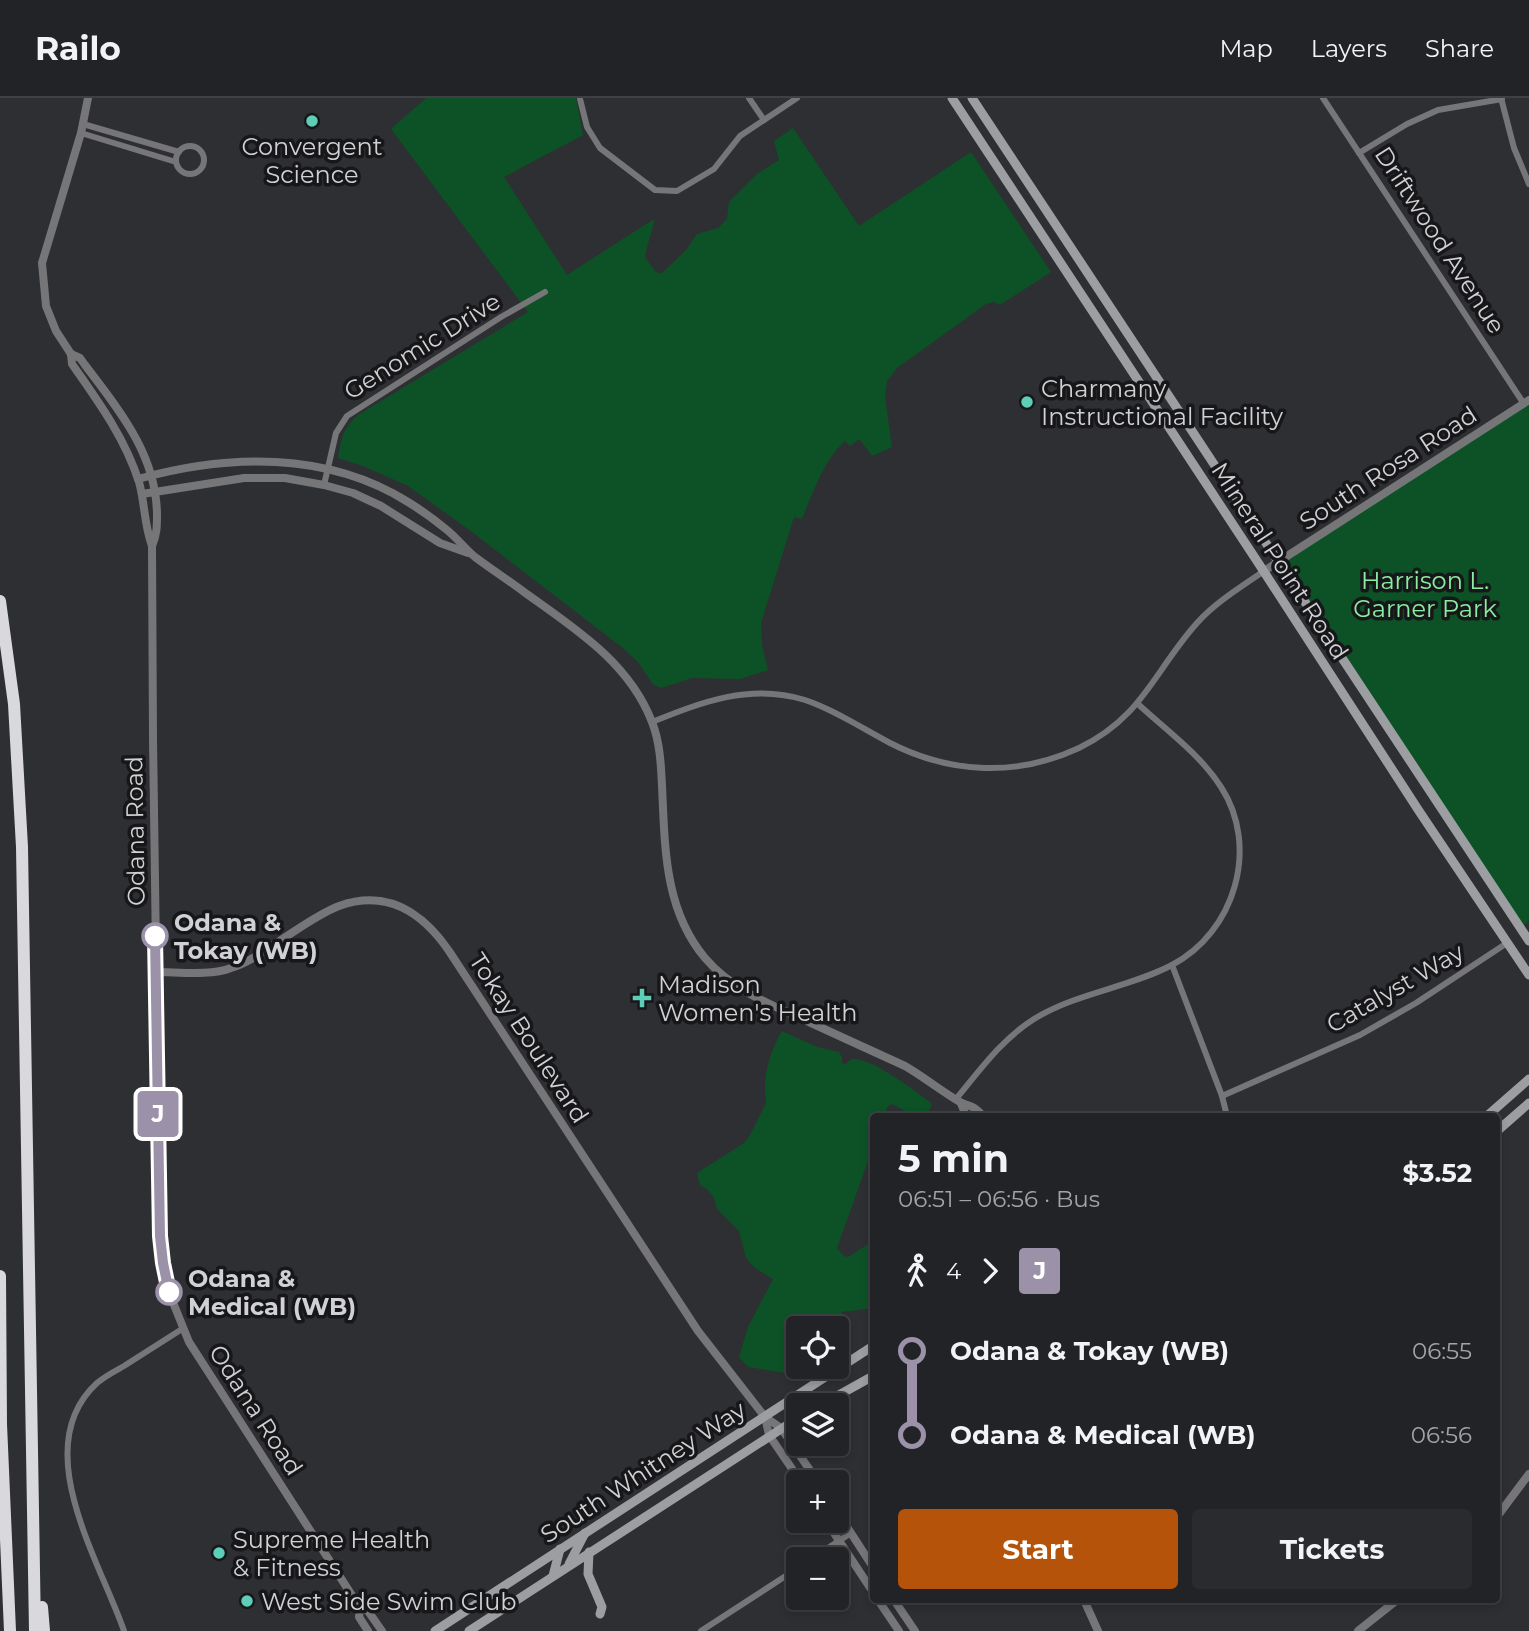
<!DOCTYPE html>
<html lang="en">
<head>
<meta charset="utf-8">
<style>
	:root { --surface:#222326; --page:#2a2b2e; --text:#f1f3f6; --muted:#a2a4a7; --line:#3f4043; --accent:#b45309 }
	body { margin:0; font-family:Montserrat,sans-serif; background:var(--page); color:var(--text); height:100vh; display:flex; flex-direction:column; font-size:26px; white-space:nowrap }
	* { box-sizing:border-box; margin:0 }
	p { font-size:23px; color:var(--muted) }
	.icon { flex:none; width:38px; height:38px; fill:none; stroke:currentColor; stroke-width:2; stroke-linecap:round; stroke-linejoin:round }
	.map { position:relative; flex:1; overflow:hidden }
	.drawer { position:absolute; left:870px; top:1015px; width:630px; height:490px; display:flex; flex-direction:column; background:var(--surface); border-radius:7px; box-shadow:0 4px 10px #0003,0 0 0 2px var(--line) }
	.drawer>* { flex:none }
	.badge { padding:0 14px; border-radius:5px; font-size:24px; line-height:46px }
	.buttons { position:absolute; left:786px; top:1218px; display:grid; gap:14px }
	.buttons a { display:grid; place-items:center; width:63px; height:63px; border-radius:7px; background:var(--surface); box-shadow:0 4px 10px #0003,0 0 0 2px var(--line); font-size:35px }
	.map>.badge { position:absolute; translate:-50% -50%; box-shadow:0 0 0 4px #fff }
	.legs { display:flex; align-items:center; gap:10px; height:77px; padding:0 28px; font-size:23px }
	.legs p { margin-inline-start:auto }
	.overview { display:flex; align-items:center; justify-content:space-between; height:119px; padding:0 28px }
	h1 { font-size:38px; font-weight:700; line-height:52px }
	.cta { display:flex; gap:14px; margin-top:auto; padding:14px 28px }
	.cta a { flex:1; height:80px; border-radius:7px; background:var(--accent); color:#fff; font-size:28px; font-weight:700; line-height:80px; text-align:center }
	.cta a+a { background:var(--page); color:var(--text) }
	ul { padding:0 28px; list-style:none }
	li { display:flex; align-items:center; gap:24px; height:84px; font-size:26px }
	li i { display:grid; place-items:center; width:10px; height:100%; margin:0 9px; background:currentColor }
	li i::after { content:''; width:18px; height:18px; margin:-9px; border:5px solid; border-radius:50%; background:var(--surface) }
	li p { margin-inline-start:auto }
	li:first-child i { background:linear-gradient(#0000 50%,currentColor 0) }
	li:last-child i { background:linear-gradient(currentColor 50%,#0000 0) }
	header { display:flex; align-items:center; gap:42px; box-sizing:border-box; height:98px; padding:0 35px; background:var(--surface); border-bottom:2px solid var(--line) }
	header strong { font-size:33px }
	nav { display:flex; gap:38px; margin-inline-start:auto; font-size:24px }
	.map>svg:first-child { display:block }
	.green { fill:#0d5226 }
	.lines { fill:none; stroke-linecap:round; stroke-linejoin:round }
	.minor { stroke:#767678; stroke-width:6 }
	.tertiary { stroke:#767678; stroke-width:8 }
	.secondary { stroke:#9d9ea1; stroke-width:9 }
	.motorway { stroke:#d8d8dd; stroke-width:12 }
	.line-1-casing { stroke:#fff; stroke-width:16 }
	.line-1 { stroke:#9b92aa; stroke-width:10 }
	.poi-dot { fill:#5eceb8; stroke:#171719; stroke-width:2.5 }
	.stop-1-dot { fill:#fff; stroke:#9b92aa; stroke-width:3.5 }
	.labels { text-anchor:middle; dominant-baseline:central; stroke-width:7; stroke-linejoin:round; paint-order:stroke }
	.poi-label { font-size:24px; fill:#d0d1d4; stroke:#171719; text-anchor:start }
	.street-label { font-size:24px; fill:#d0d1d4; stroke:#171719 }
	.park-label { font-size:24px; fill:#89eea1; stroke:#171719 }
	.stop-label { font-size:24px; font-weight:bold; fill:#d0d1d4; stroke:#171719; text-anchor:start }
</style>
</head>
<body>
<header>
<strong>Railo</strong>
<nav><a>Map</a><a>Layers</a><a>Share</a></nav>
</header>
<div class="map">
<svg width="1529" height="1533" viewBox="0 0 1529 1533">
	<rect width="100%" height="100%" fill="#2e2f33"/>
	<!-- green -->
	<g class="green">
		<path d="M 426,0 L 576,0 L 583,37 L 504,79 L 567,177 L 654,121 C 653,134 647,145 645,159 L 655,173 L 661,176 L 686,152 L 697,136 L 718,130 L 727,121 L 729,104 L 757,76 L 779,62 L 774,43 L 793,30 L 859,128 L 971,54 L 1051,174 L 1000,207 L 994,204 L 986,206 L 897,270 L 887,283 L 885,299 L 892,349 L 872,358 L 859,341 L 850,348 L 845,343 C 823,363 813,395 802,421 L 794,419 L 761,525 L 762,547 L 768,572 L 740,581 L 692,580 L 661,590 L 653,586 L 637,563 L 619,547 L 472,434 L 408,388 L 363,368 L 338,360 C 341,341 343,330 358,317 L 528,214 L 391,31 Z"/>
		<path d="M 1529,302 L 1529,823 L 1520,830 L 1279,463 Z"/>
		<path d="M 782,933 L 817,949 L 839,954 L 842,959 L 842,965 L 845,967 C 848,964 850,961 854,961 C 870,959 919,995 932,1006 L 927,1018 L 914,1018 L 892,1006 L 888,1008 L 884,1018 L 873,1018 L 873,1049 L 837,1150 L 844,1158 L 848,1159 L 873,1143 L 873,1210 L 842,1214 L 844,1225 L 837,1246 L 836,1230 L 798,1230 L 798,1269 L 818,1269 L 803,1278 L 748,1269 L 739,1259 L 748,1229 L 773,1181 L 755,1170 L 746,1160 L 739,1133 L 717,1111 L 714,1100 L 707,1091 L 700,1087 L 697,1075 L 744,1045 L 750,1037 L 766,1005 C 762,980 769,955 782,933 Z"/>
	</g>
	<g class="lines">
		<!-- minor -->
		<g class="minor">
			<path d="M 749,0 L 764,22"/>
			<path d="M 1323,0 L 1524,306"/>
			<path d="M 1501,0 L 1514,50 L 1529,86"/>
			<path d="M 580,1 L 587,29 L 600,50 L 655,92 L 677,93 L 714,71 L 740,38 L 797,0"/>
			<path d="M 83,26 L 179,54"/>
			<path d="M 81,35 L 176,64"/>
			<circle cx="190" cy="62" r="14"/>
			<path d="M 1359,55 L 1407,26 L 1438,12 L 1502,1"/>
			<path d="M 324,387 L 336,335 L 347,318 L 501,219 L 545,194"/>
			<path d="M 652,624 C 702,604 750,585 805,602 C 835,612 863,631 890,645 C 951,676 1017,679 1079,650 C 1143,619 1154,573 1197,525 C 1216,504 1241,489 1264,473"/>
			<path d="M 1172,867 L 1222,998 L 1227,1018"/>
			<path d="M 1222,998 L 1360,937 L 1416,905 L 1507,845"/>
			<path d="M 956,1001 C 980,972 1002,941 1034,921 C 1076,895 1128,890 1172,867 C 1235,834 1260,749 1221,689 C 1200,656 1166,632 1138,606"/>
			<path d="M 811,1461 L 851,1435"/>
			<path d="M 124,1533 C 100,1463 27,1349 97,1285 C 105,1278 115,1273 124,1268 C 143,1256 163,1243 182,1231"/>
			<path d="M 701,1533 L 798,1470"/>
		</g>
		<!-- tertiary -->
		<g class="tertiary">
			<path d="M 88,0 L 81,35 L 42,165 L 46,208 L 56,233 L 71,256 L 72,266 C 98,303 125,340 139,384 C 145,405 144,427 152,448 L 153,641 L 160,1138 L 163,1165 L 170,1197 L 189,1244 L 360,1510 L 359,1519 L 368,1533"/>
			<path d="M 71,256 L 80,260 L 85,267 C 119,312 156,356 157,416 C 157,428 157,437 152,448"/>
			<path d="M 138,381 C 227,356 327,353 408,404 C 421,412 435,422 447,432 C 457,440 465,451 475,459 C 491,471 508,482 524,494 C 574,530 629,564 652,624 C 660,644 661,667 662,688 C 665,749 664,811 705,860 C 732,892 773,908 811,925 C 842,939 874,954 905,968 C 924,979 941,993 960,1004 C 972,1010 972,1006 983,1018"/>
			<path d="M 142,396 L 244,380 L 285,380 L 324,387 L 353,395 L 381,408 L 440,445 L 468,455"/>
			<path d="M 1264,473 L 1529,302"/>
			<path d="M 156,874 C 178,874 211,878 231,870 C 248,865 264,853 278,844 C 297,832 318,816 339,808 C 387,791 422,814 449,853 L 698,1233 L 765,1319 L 781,1330 L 818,1384"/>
			<path d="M 961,1005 L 966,1018"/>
			<path d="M 765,1319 L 769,1337 L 801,1384"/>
			<path d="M 836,1412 L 873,1469"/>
			<path d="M 1496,1420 L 1529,1376"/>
			<path d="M 826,1423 L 873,1494"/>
			<path d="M 878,1502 L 899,1533"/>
			<path d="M 894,1502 L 915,1533"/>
			<path d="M 1084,1502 L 1098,1533"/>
			<path d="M 360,1510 L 368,1513 L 382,1533"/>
			<path d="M 1358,1533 L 1397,1502"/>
		</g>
		<!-- secondary -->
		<g class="secondary">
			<path d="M 952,0 L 1257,463 L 1419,713 L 1529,877"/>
			<path d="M 972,0 L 1529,843"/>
			<path d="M 1487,1018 L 1529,981"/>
			<path d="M 1496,1034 L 1529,1005"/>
			<path d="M 821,1307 L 873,1278"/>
			<path d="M 589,1454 L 588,1476 L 602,1509 L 600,1516"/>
			<path d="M 569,1466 L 585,1435"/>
			<path d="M 553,1478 L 560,1451"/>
			<path d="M 435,1533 L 873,1248"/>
			<path d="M 469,1533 L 798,1320"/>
		</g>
		<!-- motorway -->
		<g class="motorway">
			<path d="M 0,503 L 14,606 L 22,749 L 35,1533"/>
			<path d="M 0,1178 L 1,1326 L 10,1533"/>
			<path d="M 42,1509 L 44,1533"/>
		</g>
	</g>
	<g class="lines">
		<!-- line-1 casing -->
		<g class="line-1-casing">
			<path id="line-1" d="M 155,838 L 160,1138 L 163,1165 L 169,1194"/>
		</g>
		<!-- line-1 -->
		<use href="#line-1" class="line-1"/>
	</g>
	<!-- markers -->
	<g class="poi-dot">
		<circle cx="312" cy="23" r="7"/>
		<circle cx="1027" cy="304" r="7"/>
		<path d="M638.5 889.5h7v7h7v7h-7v7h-7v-7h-7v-7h7z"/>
		<circle cx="219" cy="1455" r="7"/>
		<circle cx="247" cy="1503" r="7"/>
	</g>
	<g class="stop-1-dot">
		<circle cx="155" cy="838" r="12"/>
		<circle cx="169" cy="1194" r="12"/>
	</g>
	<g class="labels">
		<!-- poi labels -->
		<g class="poi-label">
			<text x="312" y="48" text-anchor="middle">Convergent<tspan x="312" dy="28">Science</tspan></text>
			<text x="1041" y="290">Charmany<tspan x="1041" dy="28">Instructional Facility</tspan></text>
			<text x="658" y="886">Madison<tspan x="658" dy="28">Women's Health</tspan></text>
			<text x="233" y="1441">Supreme Health<tspan x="233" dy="28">&amp; Fitness</tspan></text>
			<text x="261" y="1503">West Side Swim Club</text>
		</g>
		<!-- street labels -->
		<g class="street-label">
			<text transform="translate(1440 142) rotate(57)">Driftwood Avenue</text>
			<text transform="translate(422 248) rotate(-32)">Genomic Drive</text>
			<text transform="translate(1388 370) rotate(-33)">South Rosa Road</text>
			<text transform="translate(1280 463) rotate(57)">Mineral Point Road</text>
			<text transform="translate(135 733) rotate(-91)">Odana Road</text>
			<text transform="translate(1395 890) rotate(-30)">Catalyst Way</text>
			<text transform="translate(529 940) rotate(57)">Tokay Boulevard</text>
			<text transform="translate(256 1312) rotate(57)">Odana Road</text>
			<text transform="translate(643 1374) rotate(-33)">South Whitney Way</text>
		</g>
		<!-- park labels -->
		<g class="park-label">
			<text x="1425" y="482">Harrison L.<tspan x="1425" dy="28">Garner Park</tspan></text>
		</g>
		<!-- stop labels -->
		<g class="stop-label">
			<text x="174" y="824">Odana &amp;<tspan x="174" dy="28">Tokay (WB)</tspan></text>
			<text x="188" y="1180">Odana &amp;<tspan x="188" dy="28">Medical (WB)</tspan></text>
		</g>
	</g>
</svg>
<div class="buttons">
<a><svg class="icon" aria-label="locate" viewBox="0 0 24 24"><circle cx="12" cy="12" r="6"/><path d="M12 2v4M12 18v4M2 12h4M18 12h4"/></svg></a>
<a><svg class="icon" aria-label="layers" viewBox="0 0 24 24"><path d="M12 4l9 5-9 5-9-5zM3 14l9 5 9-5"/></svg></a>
<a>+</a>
<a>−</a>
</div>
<b class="badge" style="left:158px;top:1016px;background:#9b92aa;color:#fff">J</b>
<section class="drawer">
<div class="overview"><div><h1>5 min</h1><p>06:51 – 06:56 · Bus</p></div><b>$3.52</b></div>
<div class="legs"><svg class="icon" aria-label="walk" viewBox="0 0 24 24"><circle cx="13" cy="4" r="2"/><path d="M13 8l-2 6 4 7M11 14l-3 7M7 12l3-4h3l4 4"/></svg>4<svg class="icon" aria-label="forward" viewBox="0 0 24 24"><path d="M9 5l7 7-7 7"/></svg><b class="badge" style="background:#9b92aa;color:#fff">J</b></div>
<ul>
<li><i style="color:#9b92aa"></i><b>Odana &amp; Tokay (WB)</b><p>06:55</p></li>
<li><i style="color:#9b92aa"></i><b>Odana &amp; Medical (WB)</b><p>06:56</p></li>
</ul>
<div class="cta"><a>Start</a><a>Tickets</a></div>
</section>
</div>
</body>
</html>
